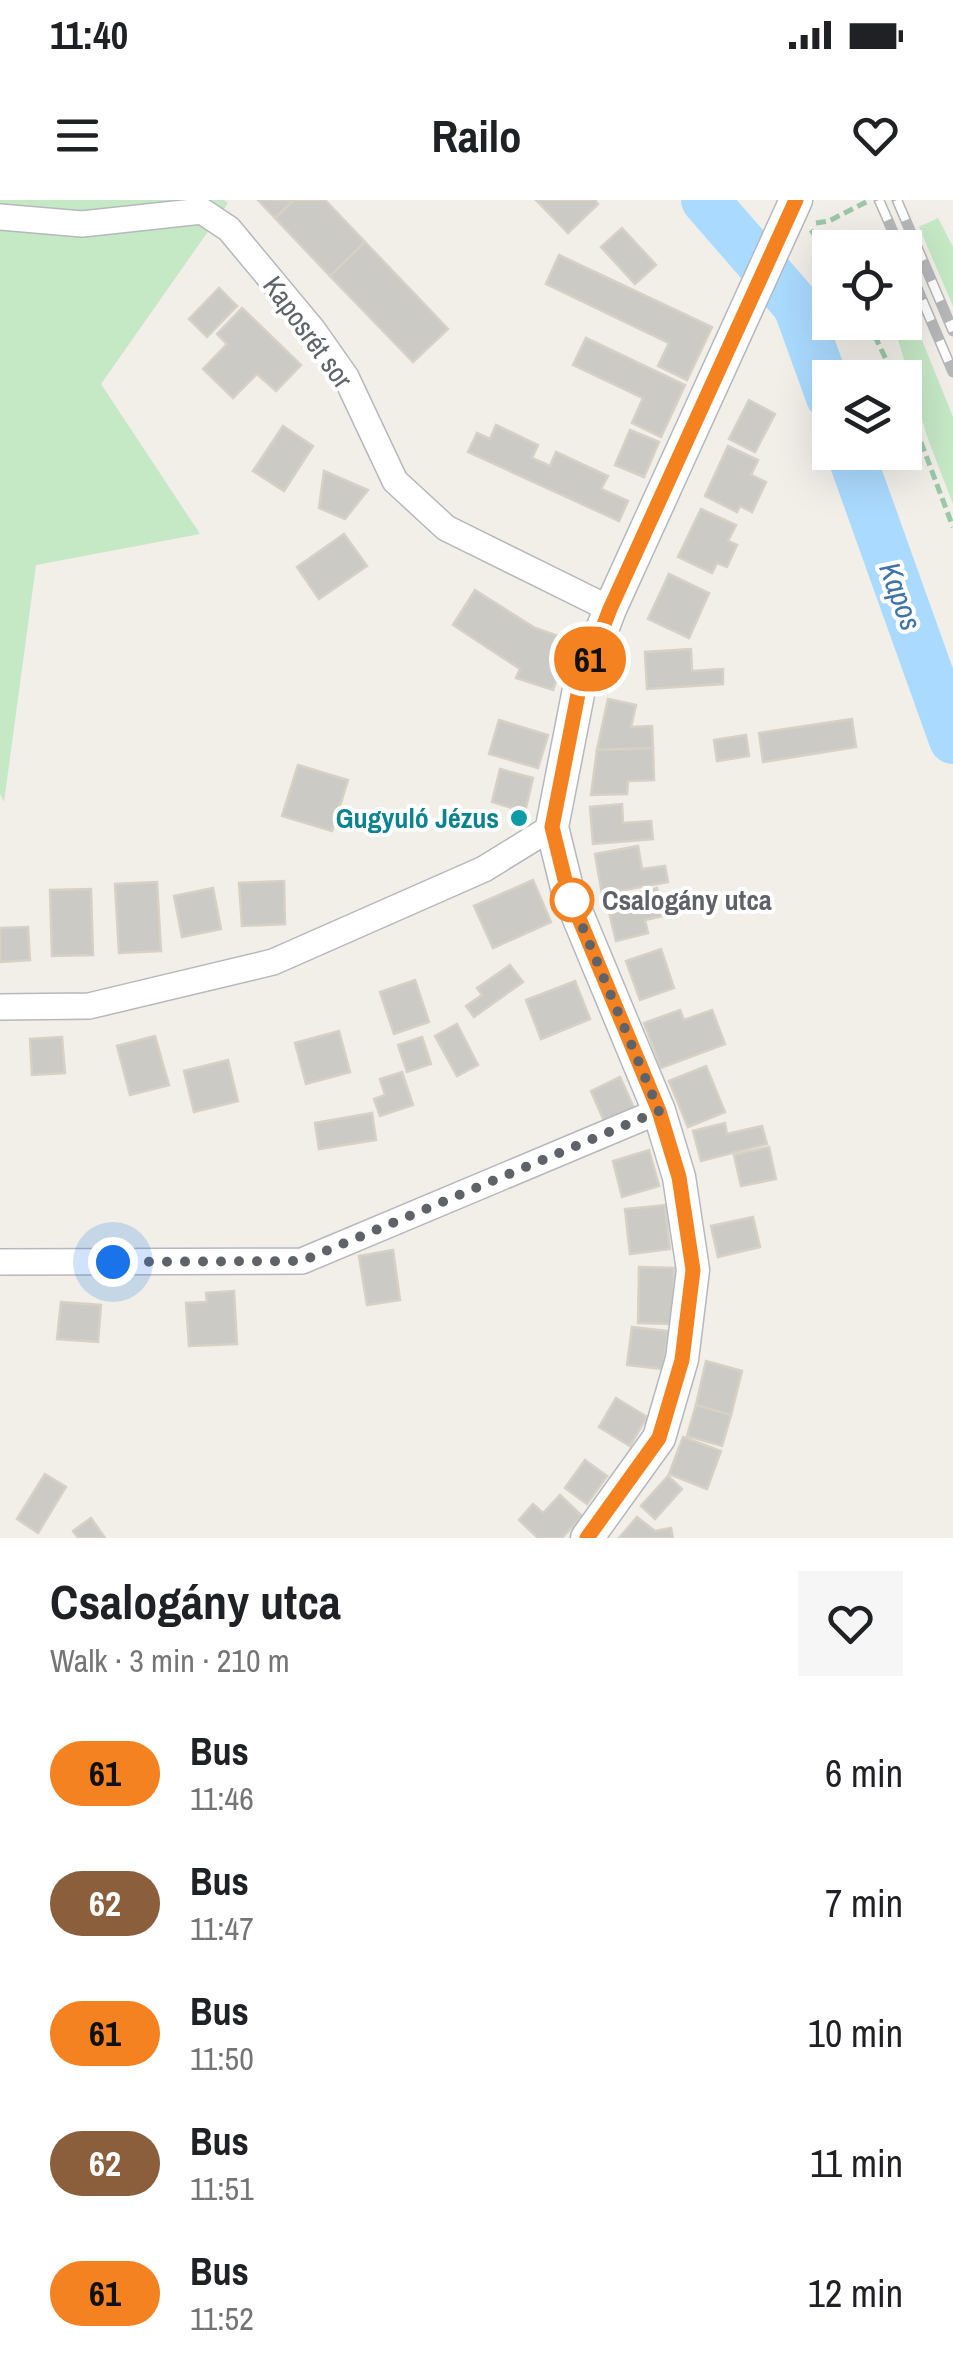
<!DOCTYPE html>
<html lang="en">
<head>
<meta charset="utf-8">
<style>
	:root { --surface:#fff; --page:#f6f6f6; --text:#202124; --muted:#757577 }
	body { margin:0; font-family:"Archivo Narrow",sans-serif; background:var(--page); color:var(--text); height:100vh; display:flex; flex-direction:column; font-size:38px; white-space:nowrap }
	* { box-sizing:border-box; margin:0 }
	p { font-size:32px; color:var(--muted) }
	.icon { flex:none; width:55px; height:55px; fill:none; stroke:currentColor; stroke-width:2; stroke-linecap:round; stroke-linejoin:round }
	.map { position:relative; height:1338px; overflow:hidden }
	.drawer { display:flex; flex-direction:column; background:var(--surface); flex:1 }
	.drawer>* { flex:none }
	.badge { padding:0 20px; border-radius:32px; font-size:35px; line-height:65px }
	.fabs { position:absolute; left:812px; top:30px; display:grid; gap:20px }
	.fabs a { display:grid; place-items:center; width:110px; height:110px; border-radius:0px; background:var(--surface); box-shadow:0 10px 40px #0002; font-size:50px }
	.you { position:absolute; width:50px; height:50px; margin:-25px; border:8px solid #fff; border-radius:50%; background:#1a73e8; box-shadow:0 0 0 15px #1a73e833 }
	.map>.badge { position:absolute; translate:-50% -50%; box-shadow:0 0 0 5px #fff }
	.round { display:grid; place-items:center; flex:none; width:105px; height:105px; border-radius:0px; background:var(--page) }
	.head { display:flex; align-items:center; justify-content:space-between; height:170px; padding:0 50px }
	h1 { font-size:48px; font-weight:700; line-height:75px }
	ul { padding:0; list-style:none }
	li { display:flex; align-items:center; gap:30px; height:130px; padding:0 50px }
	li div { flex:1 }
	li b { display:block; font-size:38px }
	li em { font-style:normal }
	li .badge { min-width:110px; font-weight:700; text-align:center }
	.status { display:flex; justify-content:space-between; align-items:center; height:70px; padding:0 50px; background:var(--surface); direction:ltr }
	.status svg { height:28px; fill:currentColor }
	header { display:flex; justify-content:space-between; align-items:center; height:130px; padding:0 50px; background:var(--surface); font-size:45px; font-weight:700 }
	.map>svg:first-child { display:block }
	.green { fill:#c5e8c5 }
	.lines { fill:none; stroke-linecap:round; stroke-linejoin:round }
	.river { stroke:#aadaff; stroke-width:48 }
	.building { fill:#cccac5; stroke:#d6d1c6; stroke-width:2.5 }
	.minor-casing { stroke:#b5b8bc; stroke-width:28 }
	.tertiary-casing { stroke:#b5b8bc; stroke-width:35 }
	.path { stroke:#9cc7a9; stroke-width:5; stroke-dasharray:10 5; stroke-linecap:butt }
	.minor { stroke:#fff; stroke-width:25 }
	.tertiary { stroke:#fff; stroke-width:32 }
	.rail-casing { stroke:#b6b7b8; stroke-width:11 }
	.rail { stroke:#fff; stroke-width:8; stroke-dasharray:22; stroke-linecap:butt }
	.line-casing { stroke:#fff; stroke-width:22 }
	.line { stroke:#f58220; stroke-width:15 }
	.walk { stroke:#5f6368; stroke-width:10; stroke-dasharray:0 18 }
	.culture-dot { fill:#0f9aa8; stroke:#fff; stroke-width:4 }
	.stop-dot { fill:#fff; stroke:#f58220; stroke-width:5 }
	.labels { text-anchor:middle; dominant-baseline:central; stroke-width:8; stroke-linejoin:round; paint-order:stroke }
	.street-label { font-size:28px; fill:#5f6368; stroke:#fff }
	.culture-label { font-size:28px; font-weight:bold; fill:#0d838f; stroke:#fff; text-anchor:end }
	.stop-label { font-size:28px; font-weight:bold; fill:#5f6368; stroke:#fff; text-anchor:start }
	.water-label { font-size:30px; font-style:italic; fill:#4174aa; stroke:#fff }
</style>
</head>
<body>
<div class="status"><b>11:40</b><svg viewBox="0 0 49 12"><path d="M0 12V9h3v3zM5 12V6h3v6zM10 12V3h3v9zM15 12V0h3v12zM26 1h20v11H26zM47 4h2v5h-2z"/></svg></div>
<header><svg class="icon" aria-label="menu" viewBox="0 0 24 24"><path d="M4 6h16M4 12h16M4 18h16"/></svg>Railo<svg class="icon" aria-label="heart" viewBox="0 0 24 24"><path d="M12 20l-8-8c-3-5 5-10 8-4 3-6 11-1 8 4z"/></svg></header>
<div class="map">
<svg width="953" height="1338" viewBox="0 0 953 1338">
	<rect width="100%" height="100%" fill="#f1efe8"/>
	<!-- green -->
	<g class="green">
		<path d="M 0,0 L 224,0 L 228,3 L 101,184 L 200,334 L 36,365 L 4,602 L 0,594 Z"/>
		<path d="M 938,18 L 953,47 L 953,106 L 919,27 Z"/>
		<path d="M 905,98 L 953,217 L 953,304 L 928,239 L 893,123 L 905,122 Z"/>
	</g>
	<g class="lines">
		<!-- river -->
		<g class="river">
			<path d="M 705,0 L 797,106 L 830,197"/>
			<path d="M 850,252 L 953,540"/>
		</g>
	</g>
	<!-- building -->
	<g class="building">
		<path d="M 258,0 L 294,0 L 275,18 Z"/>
		<path d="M 294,0 L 325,0 L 365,42 L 330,76 L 275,18 Z"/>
		<path d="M 536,0 L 595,0 L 598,4 L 568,33 Z"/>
		<path d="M 622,28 L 656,65 L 635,84 L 601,47 Z"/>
		<path d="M 365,42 L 448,129 L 413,162 L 330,76 Z"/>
		<path d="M 559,55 L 712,127 L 687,180 L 658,166 L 669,143 L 546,84 Z"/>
		<path d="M 219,88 L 237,106 L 207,137 L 189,119 Z"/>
		<path d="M 242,108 L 301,165 L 276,191 L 257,174 L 233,198 L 203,169 L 227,144 L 217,134 Z"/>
		<path d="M 586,138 L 685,185 L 661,237 L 632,223 L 643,198 L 573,165 Z"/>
		<path d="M 749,200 L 775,214 L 755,252 L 729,239 Z"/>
		<path d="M 496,225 L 538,245 L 532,258 L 550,266 L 556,252 L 608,276 L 601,289 L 628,301 L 619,321 L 468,252 L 477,233 L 490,239 Z"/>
		<path d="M 283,226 L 313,246 L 284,291 L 253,271 Z"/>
		<path d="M 630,230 L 659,242 L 644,277 L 615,265 Z"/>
		<path d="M 728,246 L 758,260 L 751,275 L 766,282 L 752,312 L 740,306 L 737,312 L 705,296 Z"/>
		<path d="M 324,271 L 368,290 L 345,319 L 319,308 Z"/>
		<path d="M 701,309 L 736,325 L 728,341 L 737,345 L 727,367 L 717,363 L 712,373 L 678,357 Z"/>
		<path d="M 344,334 L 367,366 L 319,399 L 297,367 Z"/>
		<path d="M 669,374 L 709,393 L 689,438 L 648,419 Z"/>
		<path d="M 475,390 L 535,428 L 570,440 L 553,490 L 516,478 L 520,469 L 453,425 Z"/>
		<path d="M 691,449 L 692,471 L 723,469 L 723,484 L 647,489 L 645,452 Z"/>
		<path d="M 608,499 L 636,505 L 631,527 L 652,526 L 653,548 L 597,550 Z"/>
		<path d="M 852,519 L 856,547 L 763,562 L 759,533 Z"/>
		<path d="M 499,520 L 548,535 L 538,568 L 489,554 Z"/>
		<path d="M 746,535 L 749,556 L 717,561 L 714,540 Z"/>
		<path d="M 653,548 L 654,580 L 628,581 L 627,594 L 591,595 L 597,550 Z"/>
		<path d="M 298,565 L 348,580 L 332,631 L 282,616 Z"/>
		<path d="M 500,569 L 533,578 L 525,612 L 492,602 Z"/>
		<path d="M 622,604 L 623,623 L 651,621 L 653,639 L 593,644 L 590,607 Z"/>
		<path d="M 638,646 L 642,669 L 665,666 L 668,682 L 602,694 L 595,654 Z"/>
		<path d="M 533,680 L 551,722 L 493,748 L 474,706 Z"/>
		<path d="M 284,681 L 285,724 L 242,726 L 239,683 Z"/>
		<path d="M 157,682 L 161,751 L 119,753 L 115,684 Z"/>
		<path d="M 213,688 L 221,729 L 182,737 L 174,696 Z"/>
		<path d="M 657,688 L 663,716 L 645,720 L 648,733 L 616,741 L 606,700 Z"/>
		<path d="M 91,689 L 93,755 L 52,756 L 50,690 Z"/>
		<path d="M 28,727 L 30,760 L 0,762 L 0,728 Z"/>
		<path d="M 661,749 L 674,788 L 640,800 L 626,761 Z"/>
		<path d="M 510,765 L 523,782 L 474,817 L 466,806 L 482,795 L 477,788 Z"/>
		<path d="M 415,780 L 429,822 L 394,834 L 380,792 Z"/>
		<path d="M 575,781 L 590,819 L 541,839 L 526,800 Z"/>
		<path d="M 680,810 L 684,820 L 712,810 L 725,844 L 661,868 L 644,823 Z"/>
		<path d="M 457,824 L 478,865 L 457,876 L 435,836 Z"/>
		<path d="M 339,831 L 350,872 L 306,884 L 295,843 Z"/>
		<path d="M 155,836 L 169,885 L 130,895 L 117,846 Z"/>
		<path d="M 62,837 L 65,873 L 32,875 L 30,839 Z"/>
		<path d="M 422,837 L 431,864 L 407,872 L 398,845 Z"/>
		<path d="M 228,860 L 238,901 L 194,912 L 184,871 Z"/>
		<path d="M 706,866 L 725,912 L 688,927 L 669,881 Z"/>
		<path d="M 402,872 L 413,905 L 380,916 L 374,899 L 385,895 L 380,879 Z"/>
		<path d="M 620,877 L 634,908 L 604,921 L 591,891 Z"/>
		<path d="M 372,913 L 376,940 L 319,949 L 315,923 Z"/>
		<path d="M 725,923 L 727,934 L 762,926 L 767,944 L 701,961 L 693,931 Z"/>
		<path d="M 769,947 L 776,979 L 741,986 L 734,955 Z"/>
		<path d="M 649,950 L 659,986 L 622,997 L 613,961 Z"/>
		<path d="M 665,1005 L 670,1049 L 630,1054 L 625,1009 Z"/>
		<path d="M 753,1017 L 760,1047 L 718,1057 L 711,1026 Z"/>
		<path d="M 393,1050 L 400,1100 L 367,1105 L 359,1056 Z"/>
		<path d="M 639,1067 L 674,1068 L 673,1124 L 638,1123 Z"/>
		<path d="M 234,1091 L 237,1144 L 189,1146 L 186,1103 L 207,1102 L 206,1093 Z"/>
		<path d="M 61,1102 L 101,1105 L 98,1142 L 57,1139 Z"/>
		<path d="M 632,1127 L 668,1131 L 663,1169 L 627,1165 Z"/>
		<path d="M 706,1161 L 742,1171 L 731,1215 L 696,1205 Z"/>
		<path d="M 616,1198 L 647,1217 L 630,1246 L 599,1227 Z"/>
		<path d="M 696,1205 L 731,1215 L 722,1246 L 687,1236 Z"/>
		<path d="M 683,1237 L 721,1251 L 707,1289 L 669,1274 Z"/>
		<path d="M 585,1260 L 607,1276 L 587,1304 L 565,1288 Z"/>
		<path d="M 45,1274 L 66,1287 L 38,1333 L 17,1319 Z"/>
		<path d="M 668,1276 L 682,1289 L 655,1319 L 641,1306 Z"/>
		<path d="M 560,1295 L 582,1316 L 562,1338 L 538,1338 L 519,1320 L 533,1304 L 543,1313 Z"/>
		<path d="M 637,1317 L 655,1331 L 671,1328 L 673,1338 L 619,1338 Z"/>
		<path d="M 91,1318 L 105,1338 L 78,1338 L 73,1331 Z"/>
	</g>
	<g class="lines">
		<!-- minor casing -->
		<g class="minor-casing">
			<g id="minor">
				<path d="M 0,17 L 82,24 L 202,11 L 229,29 L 313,130 L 346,177 L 395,281 L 446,328 L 610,409"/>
				<path d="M 0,807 L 89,806 L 273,762 L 484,669 L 552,627"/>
				<path d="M 0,1062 L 302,1061 L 659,911"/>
			</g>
		</g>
		<!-- tertiary casing -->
		<g class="tertiary-casing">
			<path id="tertiary" d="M 587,1338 L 659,1238 L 682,1159 L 693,1070 L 679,977 L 659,911 L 568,692 L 552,627 L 579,489 L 610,409 L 796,0"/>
		</g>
		<!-- path -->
		<g class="path">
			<path d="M 816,23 L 829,21 L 870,0"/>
			<path d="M 811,30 L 830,59"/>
			<path d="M 868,122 L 895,178"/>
			<path d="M 905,200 L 953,327"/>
		</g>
		<!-- minor -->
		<use href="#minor" class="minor"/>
		<!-- tertiary -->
		<use href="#tertiary" class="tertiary"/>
		<!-- rail casing -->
		<g class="rail-casing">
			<g id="rail">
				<path d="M 879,0 L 900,48"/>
				<path d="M 897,0 L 953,131"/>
				<path d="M 905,60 L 953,172"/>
			</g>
		</g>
		<!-- rail -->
		<use href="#rail" class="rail"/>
	</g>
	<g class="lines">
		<!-- line casing -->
		<g class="line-casing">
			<path id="line" d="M 587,1338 L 659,1238 L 682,1160 L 693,1070 L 679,977 L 659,911 L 568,692 L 552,627 L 579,489 L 610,409 L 796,0"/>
		</g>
		<!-- line -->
		<use href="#line" class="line"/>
		<!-- walk -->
		<path class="walk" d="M 113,1062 L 302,1061 L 659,911 L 568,692 L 572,700"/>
	</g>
	<!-- markers -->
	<circle class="culture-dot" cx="519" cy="618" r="10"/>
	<circle class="stop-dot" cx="572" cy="700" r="20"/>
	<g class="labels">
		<!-- street labels -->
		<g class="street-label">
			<text transform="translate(308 132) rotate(54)">Kaposrét sor</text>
		</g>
		<!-- culture labels -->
		<g class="culture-label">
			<text x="499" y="618">Gugyuló Jézus</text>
		</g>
		<!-- stop labels -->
		<g class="stop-label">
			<text x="602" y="700">Csalogány utca</text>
		</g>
		<!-- water labels -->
		<g class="water-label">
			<text transform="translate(901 396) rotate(70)">Kapos</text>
		</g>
	</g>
</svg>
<div class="fabs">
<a><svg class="icon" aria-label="locate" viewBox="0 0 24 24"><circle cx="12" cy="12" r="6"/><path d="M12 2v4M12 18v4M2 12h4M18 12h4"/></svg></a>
<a><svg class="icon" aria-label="layers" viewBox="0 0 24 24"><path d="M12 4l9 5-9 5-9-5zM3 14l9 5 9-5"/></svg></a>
</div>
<div class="you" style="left:113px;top:1062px"></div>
<b class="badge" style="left:590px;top:459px;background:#f58220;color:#111">61</b>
</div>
<section class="drawer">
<div class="head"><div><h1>Csalogány utca</h1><p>Walk · 3 min · 210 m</p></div><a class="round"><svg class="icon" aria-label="heart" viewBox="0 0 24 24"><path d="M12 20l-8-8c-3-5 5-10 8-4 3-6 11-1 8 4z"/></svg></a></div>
<ul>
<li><span class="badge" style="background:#f58220;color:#111">61</span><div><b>Bus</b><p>11:46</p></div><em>6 min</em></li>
<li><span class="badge" style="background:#8b5e3c;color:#fff">62</span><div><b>Bus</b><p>11:47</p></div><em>7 min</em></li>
<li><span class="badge" style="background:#f58220;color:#111">61</span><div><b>Bus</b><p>11:50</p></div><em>10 min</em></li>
<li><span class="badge" style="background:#8b5e3c;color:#fff">62</span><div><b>Bus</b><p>11:51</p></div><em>11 min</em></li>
<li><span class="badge" style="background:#f58220;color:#111">61</span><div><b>Bus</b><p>11:52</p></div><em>12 min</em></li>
</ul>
</section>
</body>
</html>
